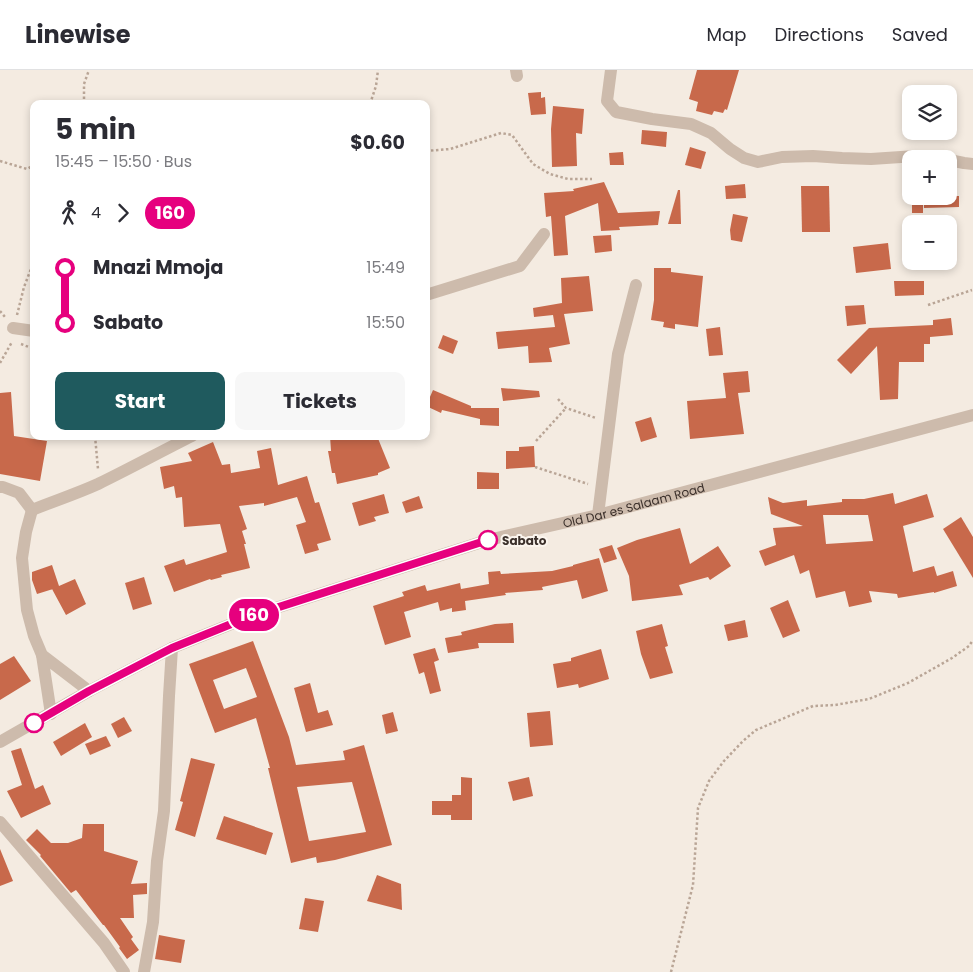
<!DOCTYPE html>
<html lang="en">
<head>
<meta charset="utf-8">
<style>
	:root { --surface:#fff; --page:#f7f7f7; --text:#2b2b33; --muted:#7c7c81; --line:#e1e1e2; --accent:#1f5a5e }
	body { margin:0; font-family:Poppins,sans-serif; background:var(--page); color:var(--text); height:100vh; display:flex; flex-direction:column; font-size:19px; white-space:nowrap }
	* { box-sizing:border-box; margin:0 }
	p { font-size:16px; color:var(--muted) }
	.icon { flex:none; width:28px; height:28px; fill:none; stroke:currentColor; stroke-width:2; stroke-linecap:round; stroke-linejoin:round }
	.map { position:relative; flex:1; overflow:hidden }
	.panel { position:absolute; left:30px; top:30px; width:400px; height:340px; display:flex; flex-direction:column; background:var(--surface); border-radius:10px; box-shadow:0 2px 8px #0003 }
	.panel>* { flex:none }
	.badge { padding:0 10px; border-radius:16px; font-size:18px; line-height:32px }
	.fabs { position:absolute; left:902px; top:15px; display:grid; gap:10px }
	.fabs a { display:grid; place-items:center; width:55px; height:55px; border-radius:10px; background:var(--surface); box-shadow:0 2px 8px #0003; font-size:25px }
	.map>.badge { position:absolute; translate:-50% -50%; box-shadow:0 0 0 2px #fff }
	.legs { display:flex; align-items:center; gap:8px; height:55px; padding:0 25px; font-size:16px }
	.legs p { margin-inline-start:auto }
	.headline { display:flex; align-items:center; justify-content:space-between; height:85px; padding:0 25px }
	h1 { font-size:28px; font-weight:700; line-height:38px }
	.button { display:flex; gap:10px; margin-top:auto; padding:10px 25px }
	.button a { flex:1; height:58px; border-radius:10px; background:var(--accent); color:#fff; font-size:20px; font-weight:700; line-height:58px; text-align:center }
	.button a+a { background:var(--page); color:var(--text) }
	ul { padding:0 25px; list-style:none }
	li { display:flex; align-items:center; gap:18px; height:55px; font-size:19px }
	li i { display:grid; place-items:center; width:8px; height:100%; margin:0 6px; background:currentColor }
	li i::after { content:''; width:12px; height:12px; margin:-6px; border:4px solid; border-radius:50%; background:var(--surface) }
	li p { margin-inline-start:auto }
	li:first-child i { background:linear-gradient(#0000 50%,currentColor 0) }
	li:last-child i { background:linear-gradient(currentColor 50%,#0000 0) }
	header { display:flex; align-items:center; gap:30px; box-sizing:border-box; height:70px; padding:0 25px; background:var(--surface); border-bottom:1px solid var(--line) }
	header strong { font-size:24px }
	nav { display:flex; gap:28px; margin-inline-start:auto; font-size:18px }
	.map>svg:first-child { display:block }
	.building { fill:#c8694b; fill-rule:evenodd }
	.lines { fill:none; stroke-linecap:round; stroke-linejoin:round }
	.path { stroke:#b9a596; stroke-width:2.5; stroke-dasharray:2.5 2.5; stroke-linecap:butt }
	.minor { stroke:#cdbbac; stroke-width:12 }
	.line-1-casing { stroke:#fff; stroke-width:11 }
	.line-1 { stroke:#e6007e; stroke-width:8 }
	.stop-1-dot { fill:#fff; stroke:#e6007e; stroke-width:2.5 }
	.labels { text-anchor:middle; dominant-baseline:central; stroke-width:4; stroke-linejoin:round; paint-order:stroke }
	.street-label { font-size:12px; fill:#3b302b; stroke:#fbf5ee }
	.stop-label { font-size:12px; font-weight:bold; fill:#3b302b; stroke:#fbf5ee; text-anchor:start }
</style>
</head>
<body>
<header>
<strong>Linewise</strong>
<nav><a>Map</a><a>Directions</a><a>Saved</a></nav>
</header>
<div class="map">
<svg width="973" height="902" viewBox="0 0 973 902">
	<rect width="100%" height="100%" fill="#f4ebe1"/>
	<!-- building -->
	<g class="building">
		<path d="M 697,0 L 739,0 L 727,40 L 725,39 L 723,43 L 714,41 L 712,45 L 696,41 L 698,32 L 689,29 Z"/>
		<path d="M 541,22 L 541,28 L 545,27 L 546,44 L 531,45 L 528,23 Z"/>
		<path d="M 553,36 L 584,39 L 582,64 L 576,63 L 577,96 L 552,97 L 551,59 Z"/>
		<path d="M 642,60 L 667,62 L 666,77 L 641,74 Z"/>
		<path d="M 690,77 L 706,82 L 701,99 L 685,95 Z"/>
		<path d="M 623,82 L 624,95 L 610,95 L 609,83 Z"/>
		<path d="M 604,112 L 618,143 L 660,141 L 658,155 L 619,157 L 620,160 L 601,161 L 598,133 L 565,146 L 568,185 L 554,186 L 551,146 L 546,147 L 544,123 L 574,121 L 573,119 Z"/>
		<path d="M 745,114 L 746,128 L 726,129 L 725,116 Z"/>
		<path d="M 801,116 L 829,116 L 830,162 L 802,162 Z"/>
		<path d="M 678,120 L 680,120 L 681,154 L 668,154 Z"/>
		<path d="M 924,126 L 959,126 L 959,137 L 924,138 Z"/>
		<path d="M 923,130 L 923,143 L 912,143 L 912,131 Z"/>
		<path d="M 733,144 L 748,147 L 742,172 L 731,170 L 730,160 Z"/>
		<path d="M 611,165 L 612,181 L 595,183 L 593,166 Z"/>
		<path d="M 888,173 L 891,199 L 856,203 L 853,177 Z"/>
		<path d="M 654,198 L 671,198 L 671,202 L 703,206 L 698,257 L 675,254 L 675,259 L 663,257 L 664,252 L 651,250 L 654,230 Z"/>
		<path d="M 589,206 L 593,241 L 564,244 L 570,274 L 549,278 L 552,292 L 529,293 L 528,276 L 498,279 L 496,262 L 555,257 L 553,245 L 534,247 L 533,238 L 562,233 L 561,208 Z"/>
		<path d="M 894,211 L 924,211 L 924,225 L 895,226 Z"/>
		<path d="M 864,235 L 866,254 L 847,256 L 845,236 Z"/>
		<path d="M 951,248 L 953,265 L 930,267 L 930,274 L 924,274 L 924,292 L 899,292 L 898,329 L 880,330 L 877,276 L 851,304 L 837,290 L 869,258 L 933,255 L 933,250 Z"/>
		<path d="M 720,257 L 723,285 L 709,286 L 706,259 Z"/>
		<path d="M 443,265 L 458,271 L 453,284 L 438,278 Z"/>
		<path d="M 748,301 L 750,322 L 738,323 L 744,364 L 690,369 L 687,331 L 726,328 L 723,303 Z"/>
		<path d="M 501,318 L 539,321 L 540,327 L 503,331 Z"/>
		<path d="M 433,320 L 471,336 L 471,338 L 499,338 L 499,356 L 480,355 L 480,349 L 442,340 L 441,343 L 426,336 Z"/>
		<path d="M 11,322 L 14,366 L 47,371 L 40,411 L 0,404 L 0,323 Z"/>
		<path d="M 651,347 L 657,367 L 641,372 L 635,352 Z"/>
		<path d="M 330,366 L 377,366 L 390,398 L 378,403 L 378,405 L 337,414 L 335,403 L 332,403 L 328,381 L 331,381 Z"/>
		<path d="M 213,372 L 222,395 L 230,394 L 231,403 L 260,398 L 257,381 L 271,378 L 278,415 L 307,406 L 315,433 L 319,432 L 331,470 L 317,474 L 319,480 L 305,484 L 296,455 L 306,452 L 297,427 L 264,436 L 264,433 L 239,436 L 247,459 L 242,461 L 246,474 L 244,474 L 250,498 L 221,505 L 222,507 L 211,510 L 210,509 L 174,522 L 164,496 L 184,489 L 186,495 L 227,482 L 220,454 L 184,457 L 182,427 L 176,428 L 174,416 L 164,419 L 160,397 L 192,391 L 188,383 Z"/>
		<path d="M 534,376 L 535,397 L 506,399 L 506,381 L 519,381 L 519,377 Z"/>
		<path d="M 477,402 L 499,403 L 499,419 L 477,419 Z"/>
		<path d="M 893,423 L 895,434 L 927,424 L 934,447 L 903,456 L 913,502 L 934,496 L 937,506 L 953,501 L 957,516 L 934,523 L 934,522 L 898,528 L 897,524 L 869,521 L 872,532 L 849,537 L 845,521 L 816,528 L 809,500 L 800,504 L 794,485 L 765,496 L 759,481 L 776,475 L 773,458 L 803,456 L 771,444 L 768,427 L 783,433 L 807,430 L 807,436 L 842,432 L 842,429 L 864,429 ZM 823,445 L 868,445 L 873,471 L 826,474 Z"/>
		<path d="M 384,424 L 389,443 L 374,447 L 376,451 L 359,456 L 352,433 Z"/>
		<path d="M 419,426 L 423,438 L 406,443 L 402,432 Z"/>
		<path d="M 961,447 L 973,467 L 973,508 L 943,459 Z"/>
		<path d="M 680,458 L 690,494 L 718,476 L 731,496 L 710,510 L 708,507 L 679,515 L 683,525 L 632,531 L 629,506 L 617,478 L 637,470 Z"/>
		<path d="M 612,475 L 617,489 L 604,493 L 599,479 Z"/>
		<path d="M 599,488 L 608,521 L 582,529 L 577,510 L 542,517 L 543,520 L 505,523 L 506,525 L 465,531 L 466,540 L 452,542 L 452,538 L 440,541 L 438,532 L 404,542 L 411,567 L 385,575 L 373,536 L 404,526 L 402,522 L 425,515 L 427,521 L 460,513 L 461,519 L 489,514 L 488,502 L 500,501 L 501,504 L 552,501 L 573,496 L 573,495 Z"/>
		<path d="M 52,495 L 59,516 L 75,509 L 86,534 L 66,545 L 52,519 L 53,519 L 37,524 L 32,510 L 32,502 Z"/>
		<path d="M 144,507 L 152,534 L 133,540 L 125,513 Z"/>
		<path d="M 788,530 L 800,561 L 783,568 L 770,538 Z"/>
		<path d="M 745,550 L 748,567 L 728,571 L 724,555 Z"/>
		<path d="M 513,553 L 514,573 L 478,573 L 479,578 L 448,583 L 445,568 L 462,565 L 461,562 L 495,554 Z"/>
		<path d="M 662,554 L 668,576 L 665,577 L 673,603 L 650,609 L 641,584 L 636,561 Z"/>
		<path d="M 253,571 L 289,667 L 296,695 L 345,690 L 343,681 L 364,675 L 392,775 L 335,790 L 317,793 L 316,787 L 291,793 L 268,698 L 270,698 L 256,648 L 215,663 L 189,594 ZM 246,598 L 257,627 L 224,639 L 213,610 ZM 352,712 L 366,762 L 309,771 L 297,717 Z"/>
		<path d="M 435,578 L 439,590 L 434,592 L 441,621 L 430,624 L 424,602 L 419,604 L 413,584 Z"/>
		<path d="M 601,579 L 609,609 L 579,618 L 578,614 L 557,618 L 553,594 L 571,591 L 571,588 Z"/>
		<path d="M 14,586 L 31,611 L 0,630 L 0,594 Z"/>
		<path d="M 310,613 L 318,643 L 328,640 L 333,655 L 306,662 L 294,618 Z"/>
		<path d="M 550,641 L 553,675 L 530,677 L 527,643 Z"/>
		<path d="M 393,642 L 398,661 L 386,664 L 382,645 Z"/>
		<path d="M 124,647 L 132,661 L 118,668 L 111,654 Z"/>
		<path d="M 85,653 L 92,667 L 61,686 L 53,672 Z"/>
		<path d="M 106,666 L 111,676 L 90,685 L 85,674 Z"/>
		<path d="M 21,678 L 35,719 L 43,715 L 51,734 L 21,748 L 7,721 L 22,715 L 11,681 Z"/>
		<path d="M 191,688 L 215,694 L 195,767 L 175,760 L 183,732 L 180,731 Z"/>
		<path d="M 461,707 L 472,708 L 472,750 L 451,750 L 451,745 L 432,745 L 432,731 L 452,731 L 452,725 L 461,725 Z"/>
		<path d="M 529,707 L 533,726 L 513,731 L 508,712 Z"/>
		<path d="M 224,746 L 273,763 L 266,785 L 216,769 Z"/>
		<path d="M 83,754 L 104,754 L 104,781 L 138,791 L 131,814 L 147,813 L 147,824 L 133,825 L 134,848 L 120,848 L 133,867 L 131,869 L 139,880 L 127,889 L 119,878 L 120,877 L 104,855 L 103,855 L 76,820 L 71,823 L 40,786 L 41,785 L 26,770 L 37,759 L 51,773 L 68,773 L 82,768 Z"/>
		<path d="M 0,779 L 13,811 L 0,816 Z"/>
		<path d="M 377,805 L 401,814 L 402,840 L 367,831 Z"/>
		<path d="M 305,828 L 324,831 L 318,862 L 299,859 Z"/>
		<path d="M 159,865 L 185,870 L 181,893 L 155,889 Z"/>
	</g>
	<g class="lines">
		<!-- path -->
		<g class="path">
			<path d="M 84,34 L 84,14 L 89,0"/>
			<path d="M 370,34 L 376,16 L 378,0"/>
			<path d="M 426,81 L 450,79 L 501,63 L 512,65 L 533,94 L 550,104 L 568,109 L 592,109"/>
			<path d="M 0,91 L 27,99 L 34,95"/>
			<path d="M 928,235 L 972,220"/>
			<path d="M 0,241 L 5,247"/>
			<path d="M 17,245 L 24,217 L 34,191"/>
			<path d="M 21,274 L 34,279"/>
			<path d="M 0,293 L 12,272"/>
			<path d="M 558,329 L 566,338 L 596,348"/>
			<path d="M 95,366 L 98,399"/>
			<path d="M 536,371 L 566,338"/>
			<path d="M 535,397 L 588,414"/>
			<path d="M 671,902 L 693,815 L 698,738 L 709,711 L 724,691 L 743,671 L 756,660 L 813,636 L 835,635 L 869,629 L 908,613 L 952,588 L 969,576 L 973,570"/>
		</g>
		<!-- minor -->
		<g class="minor">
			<path d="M 516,0 L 517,6"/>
			<path d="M 611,0 L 607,31 L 616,42 L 652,49 L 691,54 L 711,63 L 730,79 L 744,88 L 758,92 L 782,87 L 813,86 L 842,88 L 871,89 L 916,86 L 942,89"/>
			<path d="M 949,90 L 964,93 L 973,94"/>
			<path d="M 426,225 L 520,196 L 544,164"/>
			<path d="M 13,258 L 34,261"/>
			<path d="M 0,417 L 3,417 L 19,423 L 32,440"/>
			<path d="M 32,440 L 26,462 L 22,488 L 27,540 L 34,566 L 42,585 L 89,621"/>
			<path d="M 32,440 C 54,431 76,424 98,414 C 129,399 160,382 192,366"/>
			<path d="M 598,445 L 618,284 L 636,215"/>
			<path d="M 42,585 L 51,644"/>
			<path id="s1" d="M 0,672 L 89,621 L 172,578 L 251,546 L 488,470 L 598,445 L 973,345"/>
			<path d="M 0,752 L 104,873 L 124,902"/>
			<path d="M 144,902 L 153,852 L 157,791 L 164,741 L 169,626 L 172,578"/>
		</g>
	</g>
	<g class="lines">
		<!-- line-1 casing -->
		<g class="line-1-casing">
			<path id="line-1" d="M 34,653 L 89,621 L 172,578 L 251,546 L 488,470"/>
		</g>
		<!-- line-1 -->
		<use href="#line-1" class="line-1"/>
	</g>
	<!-- markers -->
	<g class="stop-1-dot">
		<circle cx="488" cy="470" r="9"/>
		<circle cx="34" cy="653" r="9"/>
	</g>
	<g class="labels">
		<!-- street labels -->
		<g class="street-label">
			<text stroke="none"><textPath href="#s1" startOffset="680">Old Dar es Salaam Road</textPath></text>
		</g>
		<!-- stop labels -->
		<g class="stop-label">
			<text x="502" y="470">Sabato</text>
		</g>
	</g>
</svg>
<div class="fabs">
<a><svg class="icon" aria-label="layers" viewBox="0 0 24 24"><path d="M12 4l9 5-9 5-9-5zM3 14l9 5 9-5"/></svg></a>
<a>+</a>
<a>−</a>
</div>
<b class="badge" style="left:254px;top:545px;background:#e6007e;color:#fff">160</b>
<section class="panel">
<div class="headline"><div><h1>5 min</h1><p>15:45 – 15:50 · Bus</p></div><b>$0.60</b></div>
<div class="legs"><svg class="icon" aria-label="walk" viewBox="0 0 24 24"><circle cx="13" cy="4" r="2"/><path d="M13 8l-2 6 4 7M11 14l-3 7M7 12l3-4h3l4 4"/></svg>4<svg class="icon" aria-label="forward" viewBox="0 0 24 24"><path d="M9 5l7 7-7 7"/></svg><b class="badge" style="background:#e6007e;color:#fff">160</b></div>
<ul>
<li><i style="color:#e6007e"></i><b>Mnazi Mmoja</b><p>15:49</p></li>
<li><i style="color:#e6007e"></i><b>Sabato</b><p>15:50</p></li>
</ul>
<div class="button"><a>Start</a><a>Tickets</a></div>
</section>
</div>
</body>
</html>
